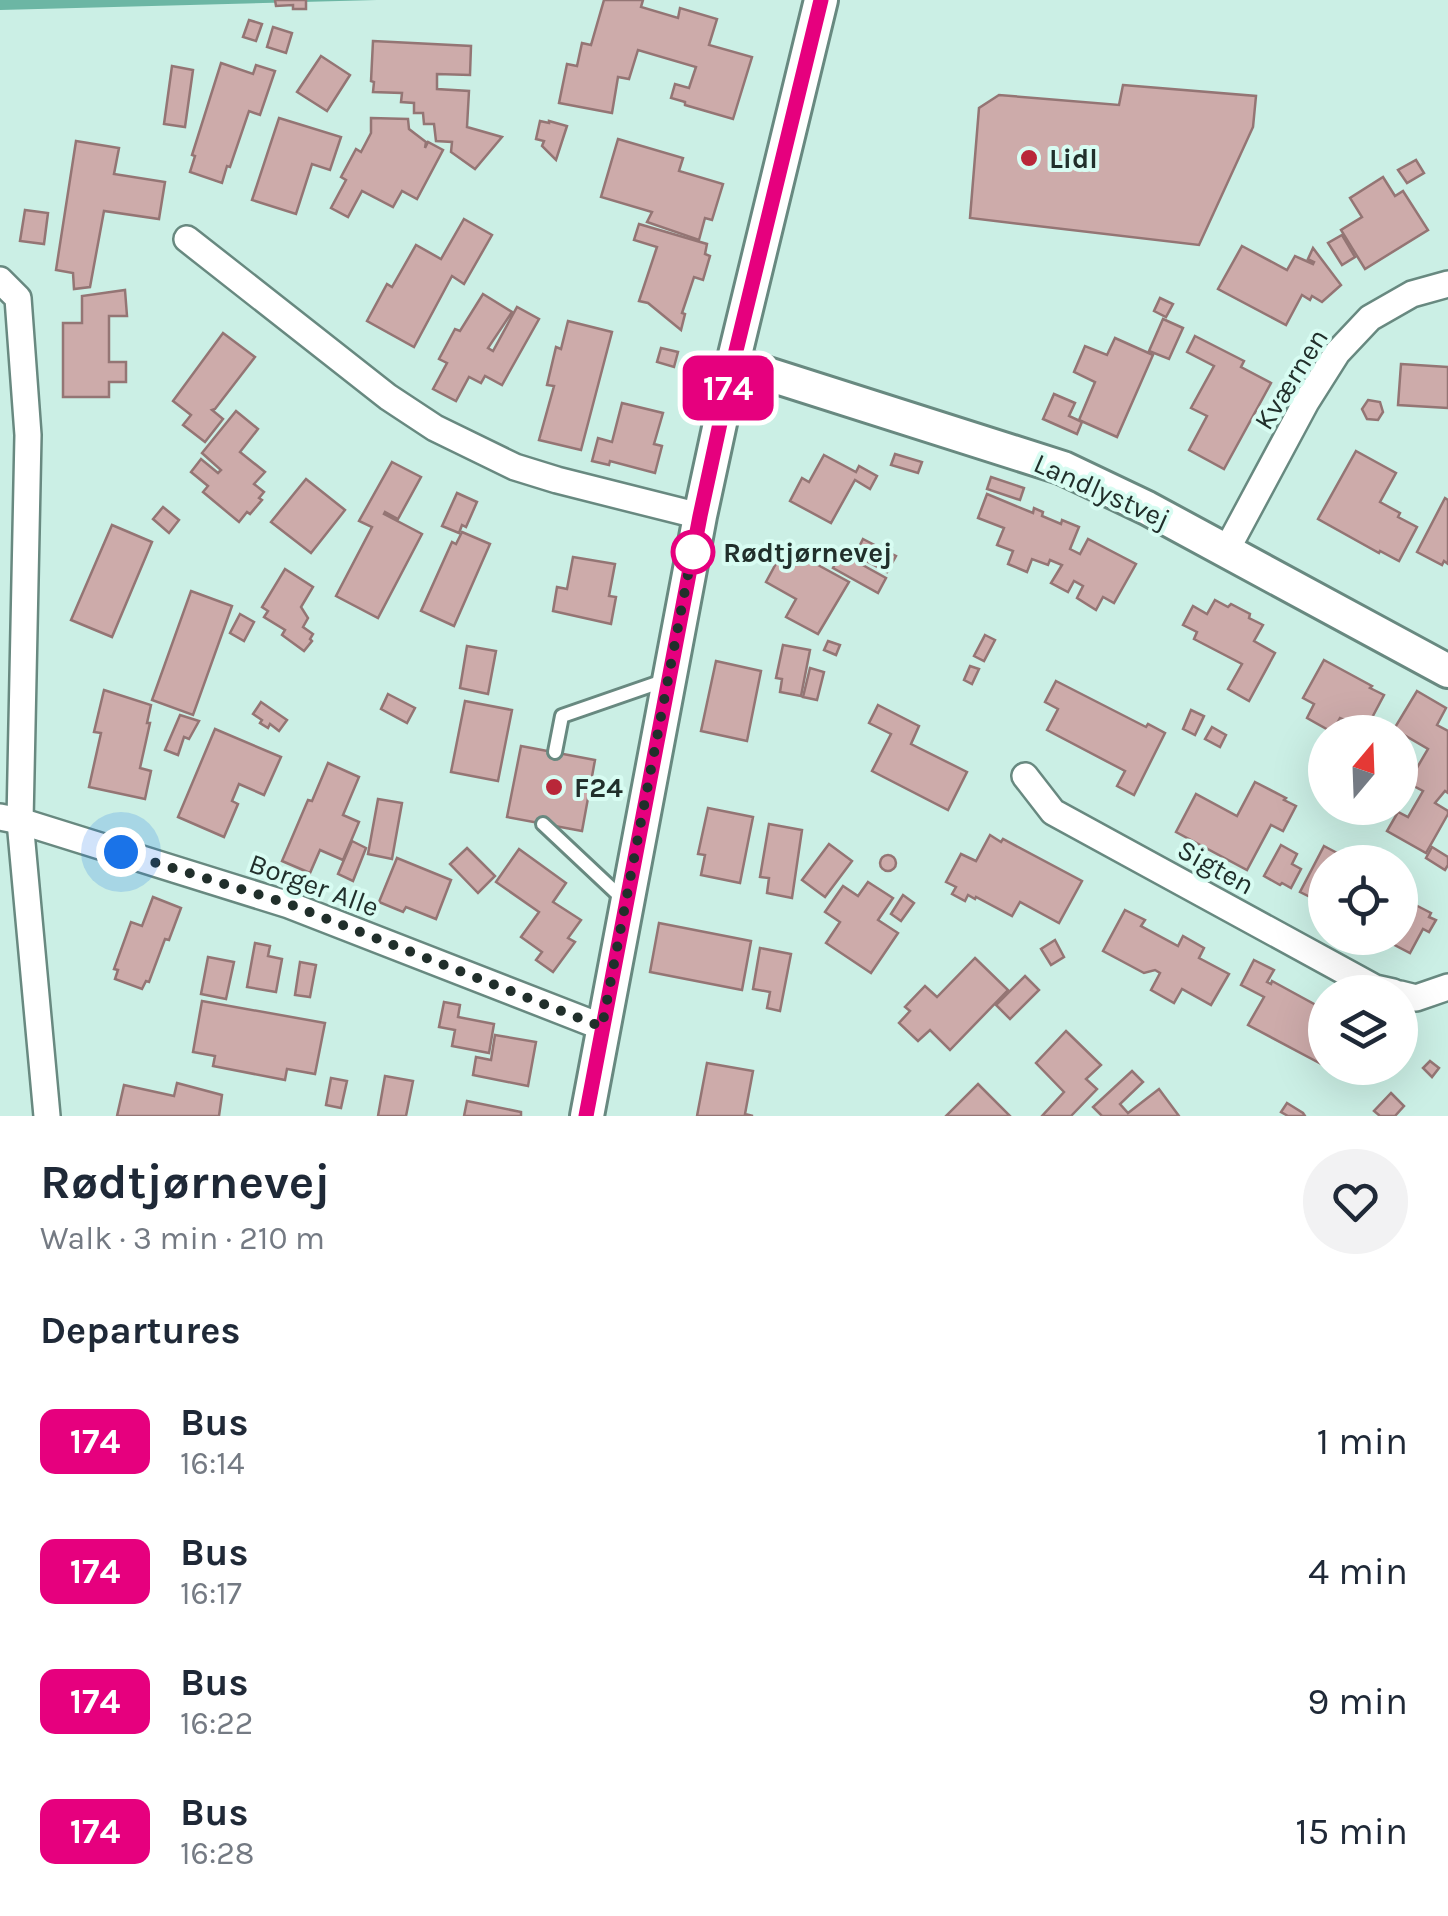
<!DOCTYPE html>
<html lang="en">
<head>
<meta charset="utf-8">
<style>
	:root { --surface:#fff; --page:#f2f2f3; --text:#1f2937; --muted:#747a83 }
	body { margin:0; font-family:Karla,sans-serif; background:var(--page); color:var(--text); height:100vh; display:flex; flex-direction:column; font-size:38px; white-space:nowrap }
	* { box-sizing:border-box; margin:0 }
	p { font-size:32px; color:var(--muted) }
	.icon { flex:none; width:55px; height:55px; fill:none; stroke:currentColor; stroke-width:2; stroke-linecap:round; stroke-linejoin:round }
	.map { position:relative; height:1116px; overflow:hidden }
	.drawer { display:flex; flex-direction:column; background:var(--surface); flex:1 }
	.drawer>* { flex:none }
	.badge { padding:0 20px; border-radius:15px; font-size:35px; line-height:65px }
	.needle { width:65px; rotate:19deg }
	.controls { position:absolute; left:1308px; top:715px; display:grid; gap:20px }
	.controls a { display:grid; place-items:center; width:110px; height:110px; border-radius:50%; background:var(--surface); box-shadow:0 10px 40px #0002; font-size:50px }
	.you { position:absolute; width:50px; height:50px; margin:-25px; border:8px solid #fff; border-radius:50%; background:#1a73e8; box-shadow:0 0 0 15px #1a73e833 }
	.map>.badge { position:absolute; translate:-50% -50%; box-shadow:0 0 0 5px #fff }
	h2 { padding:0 40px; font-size:38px; line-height:90px }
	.round { display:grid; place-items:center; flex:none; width:105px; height:105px; border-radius:52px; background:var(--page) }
	.head { display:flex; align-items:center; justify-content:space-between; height:170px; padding:0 40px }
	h1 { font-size:48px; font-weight:700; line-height:75px }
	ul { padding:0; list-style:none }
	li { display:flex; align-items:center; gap:30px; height:130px; padding:0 40px }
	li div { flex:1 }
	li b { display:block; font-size:38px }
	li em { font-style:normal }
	li .badge { min-width:110px; font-weight:700; text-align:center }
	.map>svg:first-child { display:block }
	.forest { fill:#6cb6a4 }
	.building { fill:#cdabaa; stroke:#947574; stroke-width:2.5 }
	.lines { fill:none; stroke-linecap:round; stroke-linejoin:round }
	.service-casing { stroke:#688980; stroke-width:18 }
	.minor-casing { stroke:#688980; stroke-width:30 }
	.tertiary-casing { stroke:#688980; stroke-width:38 }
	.service { stroke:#fff; stroke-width:12 }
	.minor { stroke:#fff; stroke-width:25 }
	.tertiary { stroke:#fff; stroke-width:32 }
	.line-casing { stroke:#fff; stroke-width:22 }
	.line { stroke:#e6007e; stroke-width:15 }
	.walk { stroke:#212f2b; stroke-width:10; stroke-dasharray:0 18 }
	.poi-dot { fill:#b92739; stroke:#d8fcf2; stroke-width:4 }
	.stop-dot { fill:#fff; stroke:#e6007e; stroke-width:5 }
	.labels { text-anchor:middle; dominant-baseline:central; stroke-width:8; stroke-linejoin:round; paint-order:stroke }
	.poi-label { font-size:28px; font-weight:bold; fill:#212f2b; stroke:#d8fcf2; text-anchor:start }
	.street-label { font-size:28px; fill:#212f2b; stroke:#d8fcf2 }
	.stop-label { font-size:28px; font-weight:bold; fill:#212f2b; stroke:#d8fcf2; text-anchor:start }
</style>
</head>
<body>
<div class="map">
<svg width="1448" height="1116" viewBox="0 0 1448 1116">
	<rect width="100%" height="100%" fill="#cbefe5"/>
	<!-- forest -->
	<path class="forest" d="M 0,0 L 377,0 L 0,10 Z"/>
	<!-- building -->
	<g class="building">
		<path d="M 275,0 L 306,0 L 306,9 L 293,9 L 293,5 L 276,6 Z"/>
		<path d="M 604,0 L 643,0 L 641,7 L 678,18 L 680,8 L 717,19 L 709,45 L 752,57 L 733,119 L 685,105 L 685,102 L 671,98 L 675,84 L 689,88 L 696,67 L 638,50 L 629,79 L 618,77 L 612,113 L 559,103 L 567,64 L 577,66 L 582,43 L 591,45 Z"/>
		<path d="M 249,20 L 262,24 L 256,41 L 243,37 Z"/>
		<path d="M 273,27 L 292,33 L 286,53 L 267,47 Z"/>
		<path d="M 373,41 L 471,46 L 470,75 L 437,74 L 437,89 L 469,91 L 467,127 L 502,137 L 475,169 L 451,152 L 452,142 L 436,141 L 434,124 L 424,124 L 423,113 L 414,113 L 414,103 L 401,102 L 402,93 L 373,92 L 374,82 L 371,81 Z"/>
		<path d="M 321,56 L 350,75 L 327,111 L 297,92 Z"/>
		<path d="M 221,63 L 253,74 L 256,65 L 275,71 L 260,115 L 249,111 L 230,167 L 227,166 L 222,183 L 190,172 L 195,156 L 192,155 Z"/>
		<path d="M 172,66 L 193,70 L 185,127 L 164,124 Z"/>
		<path d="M 1123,85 L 1256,96 L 1253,127 L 1199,245 L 970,218 L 979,108 L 999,95 L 1119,105 Z"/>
		<path d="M 279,118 L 341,137 L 330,170 L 312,164 L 296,214 L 252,200 Z"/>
		<path d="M 371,118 L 408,119 L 409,129 L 426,142 L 425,148 L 428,142 L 443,150 L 417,199 L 402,191 L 393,207 L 362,191 L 348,217 L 331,208 L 346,180 L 341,177 L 356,149 L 361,152 L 371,133 Z"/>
		<path d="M 540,121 L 549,123 L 549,121 L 567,126 L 556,160 L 542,146 L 544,141 L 536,139 Z"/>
		<path d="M 618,139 L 683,158 L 679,171 L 723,184 L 712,220 L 705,218 L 699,240 L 647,222 L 652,212 L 601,197 Z"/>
		<path d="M 76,141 L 119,148 L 114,174 L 165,182 L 159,219 L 104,211 L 90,287 L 74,289 L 73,273 L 56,270 Z"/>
		<path d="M 1416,160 L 1424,173 L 1407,183 L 1398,170 Z"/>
		<path d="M 1383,177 L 1395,196 L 1403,191 L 1428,230 L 1365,269 L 1341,230 L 1362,217 L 1350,198 Z"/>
		<path d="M 25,210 L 48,213 L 44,244 L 20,241 Z"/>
		<path d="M 464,219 L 492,235 L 464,284 L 452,276 L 414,347 L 367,321 L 387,284 L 392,287 L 416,245 L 441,259 Z"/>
		<path d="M 639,224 L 707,244 L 705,254 L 710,256 L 703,280 L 694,277 L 682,313 L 685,314 L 681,330 L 648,303 L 639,301 L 657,247 L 634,240 Z"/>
		<path d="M 1342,235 L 1355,257 L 1342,265 L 1328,243 Z"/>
		<path d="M 1242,246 L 1287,270 L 1295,256 L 1313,264 L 1314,262 L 1308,259 L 1313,248 L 1341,285 L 1322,302 L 1312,296 L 1310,300 L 1302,295 L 1286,325 L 1218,289 Z"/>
		<path d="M 125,290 L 127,316 L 109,316 L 109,362 L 126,362 L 126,382 L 109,382 L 109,397 L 63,397 L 63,323 L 82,323 L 82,296 Z"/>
		<path d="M 483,294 L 512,312 L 488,348 L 493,351 L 517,307 L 539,319 L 502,385 L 485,376 L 481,383 L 469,377 L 456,401 L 433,389 L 447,363 L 439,359 L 455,329 L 460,331 Z"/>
		<path d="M 1160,298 L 1173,304 L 1166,317 L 1154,311 Z"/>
		<path d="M 1163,319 L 1183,328 L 1169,359 L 1149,351 Z"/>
		<path d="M 568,321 L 612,332 L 581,450 L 539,440 L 554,386 L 547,385 L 556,347 L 561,349 Z"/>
		<path d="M 223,333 L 255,357 L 215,409 L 212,410 L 223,419 L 205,442 L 183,425 L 191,415 L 173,401 Z"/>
		<path d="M 1195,336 L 1244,361 L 1241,367 L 1271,383 L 1224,469 L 1189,450 L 1207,416 L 1191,408 L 1214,366 L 1187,352 Z"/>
		<path d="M 1115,338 L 1153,355 L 1117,437 L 1079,420 L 1095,382 L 1074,372 L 1085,346 L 1107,355 Z"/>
		<path d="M 661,348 L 678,352 L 674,367 L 657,362 Z"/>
		<path d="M 1401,364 L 1448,367 L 1448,408 L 1398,405 Z"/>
		<path d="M 1054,394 L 1075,403 L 1069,416 L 1082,422 L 1077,434 L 1043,419 Z"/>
		<path d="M 1368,400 L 1380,402 L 1383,412 L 1378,420 L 1367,419 L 1362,409 Z"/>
		<path d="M 622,403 L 663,413 L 654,444 L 662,446 L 655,473 L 610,461 L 609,465 L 592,461 L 598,438 L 612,442 Z"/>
		<path d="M 236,411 L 258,429 L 240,452 L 265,472 L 254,484 L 264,492 L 259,498 L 262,500 L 250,514 L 247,512 L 239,522 L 203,492 L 208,486 L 191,472 L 201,459 L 218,473 L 221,470 L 202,453 Z"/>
		<path d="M 1356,451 L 1396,473 L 1380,502 L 1400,513 L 1398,517 L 1417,527 L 1399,561 L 1380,551 L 1379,553 L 1318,519 Z"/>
		<path d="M 895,454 L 922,462 L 918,473 L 891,465 Z"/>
		<path d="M 824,455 L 856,472 L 859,466 L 877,476 L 870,489 L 855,480 L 831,523 L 790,501 L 802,478 L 809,482 Z"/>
		<path d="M 392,462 L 421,477 L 398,519 L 385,512 L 384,514 L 422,534 L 378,618 L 336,596 L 372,527 L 359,521 Z"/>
		<path d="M 991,477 L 1024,488 L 1020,500 L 987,489 Z"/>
		<path d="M 306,479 L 345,510 L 311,553 L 271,522 Z"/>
		<path d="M 457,493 L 477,502 L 466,527 L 462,525 L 459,533 L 442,526 Z"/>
		<path d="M 987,494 L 1033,513 L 1034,508 L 1043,512 L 1042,516 L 1061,524 L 1062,520 L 1079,527 L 1070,549 L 1080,554 L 1088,539 L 1136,564 L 1114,603 L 1103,597 L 1096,610 L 1077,598 L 1083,586 L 1074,581 L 1068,592 L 1051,583 L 1062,565 L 1050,560 L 1048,565 L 1032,559 L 1027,572 L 1008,564 L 1013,551 L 997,545 L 1004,528 L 978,518 Z"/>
		<path d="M 1445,498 L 1448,500 L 1448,564 L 1444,561 L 1442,565 L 1417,552 Z"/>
		<path d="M 163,507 L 179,520 L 169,533 L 153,519 Z"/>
		<path d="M 112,525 L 152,542 L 112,637 L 71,620 Z"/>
		<path d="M 462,532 L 490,544 L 454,626 L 421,611 L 452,542 L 456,544 Z"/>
		<path d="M 863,539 L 896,556 L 887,572 L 855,555 Z"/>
		<path d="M 785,547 L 849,582 L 818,634 L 786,617 L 796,599 L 766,582 Z"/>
		<path d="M 841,553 L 886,578 L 878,593 L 833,568 Z"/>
		<path d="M 573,557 L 615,564 L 609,596 L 616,597 L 611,624 L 553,611 L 557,587 L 567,589 Z"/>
		<path d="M 285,569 L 313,587 L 301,607 L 308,618 L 303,627 L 313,634 L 310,639 L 312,641 L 304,651 L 282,635 L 285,630 L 264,617 L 268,611 L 262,607 Z"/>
		<path d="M 191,591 L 232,606 L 193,715 L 152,700 Z"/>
		<path d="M 1215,600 L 1228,607 L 1231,604 L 1250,614 L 1249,618 L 1263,625 L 1254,641 L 1275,653 L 1249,701 L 1228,689 L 1242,664 L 1194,639 L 1197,632 L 1183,625 L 1193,606 L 1207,614 Z"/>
		<path d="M 240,614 L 254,622 L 244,641 L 230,633 Z"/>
		<path d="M 985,635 L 995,640 L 984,661 L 974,656 Z"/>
		<path d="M 828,641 L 840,645 L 836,655 L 824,650 Z"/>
		<path d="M 783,645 L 810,650 L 801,696 L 780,692 L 782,679 L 776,678 Z"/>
		<path d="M 467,646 L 496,651 L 488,694 L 460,688 Z"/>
		<path d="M 1324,660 L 1372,686 L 1370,688 L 1384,695 L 1366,729 L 1340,718 L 1332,732 L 1307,718 L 1314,704 L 1303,698 Z"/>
		<path d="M 716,661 L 761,671 L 747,741 L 701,731 Z"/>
		<path d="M 970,666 L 979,669 L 972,684 L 964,680 Z"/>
		<path d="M 810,668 L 824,672 L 817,700 L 803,697 Z"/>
		<path d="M 1056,681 L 1146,727 L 1148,724 L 1165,733 L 1134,795 L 1117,786 L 1125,771 L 1047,730 L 1058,709 L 1045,702 Z"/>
		<path d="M 104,690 L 151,705 L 147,723 L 150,723 L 140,768 L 151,771 L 145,799 L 89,787 L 101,733 L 94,732 Z"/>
		<path d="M 1417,691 L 1446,708 L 1437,725 L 1448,731 L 1448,793 L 1445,791 L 1435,803 L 1448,811 L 1448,814 L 1426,853 L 1387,831 L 1398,812 L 1408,817 L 1423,791 L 1408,783 L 1428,749 L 1394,729 Z"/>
		<path d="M 388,694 L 415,708 L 407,723 L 381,709 Z"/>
		<path d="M 465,701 L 512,710 L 498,781 L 451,772 Z"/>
		<path d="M 261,702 L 287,720 L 279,731 L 270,724 L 268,728 L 260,723 L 262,720 L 253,714 Z"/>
		<path d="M 878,705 L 919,726 L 911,744 L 967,772 L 948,810 L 872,771 L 891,734 L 869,723 Z"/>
		<path d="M 1191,710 L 1204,716 L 1195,735 L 1183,729 Z"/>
		<path d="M 180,715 L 199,721 L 189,739 L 184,737 L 178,755 L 165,750 Z"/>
		<path d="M 1212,727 L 1226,735 L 1220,747 L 1205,739 Z"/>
		<path d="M 215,729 L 281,757 L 264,795 L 239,784 L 232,801 L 238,804 L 224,837 L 178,817 Z"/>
		<path d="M 521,746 L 595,760 L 582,831 L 507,817 Z"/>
		<path d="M 328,763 L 359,777 L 343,815 L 359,822 L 343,860 L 320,850 L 310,873 L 282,861 L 308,800 L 312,801 Z"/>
		<path d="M 1255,782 L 1286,798 L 1284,800 L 1296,806 L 1283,831 L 1271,825 L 1247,870 L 1176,832 L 1196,794 L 1237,816 Z"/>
		<path d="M 378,799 L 402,803 L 392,859 L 368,854 Z"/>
		<path d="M 708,808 L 753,817 L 740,883 L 701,875 L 705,855 L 698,854 Z"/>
		<path d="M 769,824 L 802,830 L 792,898 L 767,893 L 769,878 L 760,877 Z"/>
		<path d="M 990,835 L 1001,842 L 1003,839 L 1082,881 L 1059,923 L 1020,902 L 1012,916 L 976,897 L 975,899 L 968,895 L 965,901 L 952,894 L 956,887 L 946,882 L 961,854 L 976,861 Z"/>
		<path d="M 352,841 L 366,848 L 353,881 L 338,874 Z"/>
		<path d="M 829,844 L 852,861 L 825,897 L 802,880 Z"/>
		<path d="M 1281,845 L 1297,854 L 1292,864 L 1301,869 L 1291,888 L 1282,883 L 1280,885 L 1264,876 Z"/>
		<path d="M 1324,846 L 1339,854 L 1335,862 L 1325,862 L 1325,909 L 1310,901 L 1312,898 L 1300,892 Z"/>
		<path d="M 1432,847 L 1448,857 L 1448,865 L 1445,870 L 1426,858 Z"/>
		<path d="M 467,848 L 495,876 L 478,893 L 450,864 Z"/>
		<path d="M 519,849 L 566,883 L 553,902 L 581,920 L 568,938 L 575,942 L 553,972 L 536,960 L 542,952 L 521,937 L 539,912 L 496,882 Z"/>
		<circle cx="888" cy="863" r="8"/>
		<path d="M 397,858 L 451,880 L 436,919 L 406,907 L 403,912 L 379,902 Z"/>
		<path d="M 868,882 L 893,898 L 878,920 L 898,933 L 871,973 L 826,943 L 840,922 L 825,912 L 843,886 L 858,896 Z"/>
		<path d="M 903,895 L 914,903 L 901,921 L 891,914 Z"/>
		<path d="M 153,897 L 181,908 L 169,940 L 165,939 L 149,982 L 146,981 L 142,989 L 115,979 L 118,970 L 114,969 L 131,922 L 142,926 Z"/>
		<path d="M 1400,897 L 1431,913 L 1429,917 L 1436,920 L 1429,932 L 1423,929 L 1410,953 L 1381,938 L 1400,938 Z"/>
		<path d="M 1125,910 L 1145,920 L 1141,926 L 1178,946 L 1183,936 L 1204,948 L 1199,958 L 1229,974 L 1211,1005 L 1182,989 L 1174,1003 L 1151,990 L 1160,973 L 1155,970 L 1144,973 L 1103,951 Z"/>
		<path d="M 659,923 L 751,941 L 742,990 L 650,972 Z"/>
		<path d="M 1055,940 L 1064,957 L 1051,965 L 1041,949 Z"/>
		<path d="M 255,943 L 270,946 L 268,956 L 282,959 L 276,992 L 247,987 Z"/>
		<path d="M 760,948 L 791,954 L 780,1011 L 767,1008 L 770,992 L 753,989 Z"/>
		<path d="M 208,957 L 234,962 L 226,999 L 201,994 Z"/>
		<path d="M 975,958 L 1008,990 L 950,1050 L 930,1030 L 918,1041 L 899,1023 L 910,1011 L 905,1007 L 925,986 L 937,997 Z"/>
		<path d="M 1254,960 L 1274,970 L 1267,982 L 1271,984 L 1272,981 L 1325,1010 L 1325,1066 L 1248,1025 L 1264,997 L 1241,985 Z"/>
		<path d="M 300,962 L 316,965 L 310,997 L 295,995 Z"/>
		<path d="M 1025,976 L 1039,990 L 1010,1019 L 996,1005 Z"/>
		<path d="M 202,1001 L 325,1023 L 315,1074 L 287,1069 L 285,1080 L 213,1066 L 215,1056 L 193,1052 Z"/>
		<path d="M 444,1002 L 460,1005 L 458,1017 L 494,1024 L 489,1053 L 452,1046 L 455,1030 L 439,1027 Z"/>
		<path d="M 1066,1031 L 1101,1065 L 1086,1079 L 1097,1089 L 1071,1116 L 1042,1116 L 1064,1092 L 1036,1063 Z"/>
		<path d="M 495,1035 L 536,1042 L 528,1086 L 473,1075 L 476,1057 L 491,1060 Z"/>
		<path d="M 1430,1061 L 1439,1068 L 1432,1077 L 1423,1068 Z"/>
		<path d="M 707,1063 L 753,1071 L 745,1114 L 753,1116 L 697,1116 Z"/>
		<path d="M 1132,1071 L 1143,1082 L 1120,1104 L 1128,1113 L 1159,1089 L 1179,1116 L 1102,1116 L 1093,1107 Z"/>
		<path d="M 385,1076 L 413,1081 L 406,1116 L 378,1116 Z"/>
		<path d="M 331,1078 L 347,1081 L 341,1108 L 326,1105 Z"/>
		<path d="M 177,1083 L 222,1095 L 219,1116 L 117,1116 L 124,1085 L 174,1096 Z"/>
		<path d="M 978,1084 L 1010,1116 L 946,1116 Z"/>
		<path d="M 1391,1093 L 1404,1106 L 1395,1116 L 1380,1116 L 1374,1111 Z"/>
		<path d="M 467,1101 L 521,1112 L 521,1116 L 464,1116 Z"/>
		<path d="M 1287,1103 L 1303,1113 L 1305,1116 L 1288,1116 L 1281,1112 Z"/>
	</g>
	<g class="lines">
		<!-- service casing -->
		<g class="service-casing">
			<g id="service">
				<path d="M 555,752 L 562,716 L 666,680"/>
				<path d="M 543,824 L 625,901"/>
			</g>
		</g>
		<!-- minor casing -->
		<g class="minor-casing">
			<g id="minor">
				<path d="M 187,239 L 388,397 L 435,428 L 515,467 L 557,480 L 700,516"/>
				<path d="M 0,280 L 18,298 L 28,435 L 20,821 L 47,1116"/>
				<path d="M 1226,551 L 1306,402 L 1337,353 L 1370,318 L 1412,294 L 1448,284"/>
				<path d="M 1025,776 L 1053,812 L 1375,988 L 1393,992"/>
				<path d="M 0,817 L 20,821 L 289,905 L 602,1027"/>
				<path d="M 1400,994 L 1416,998 L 1448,987"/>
			</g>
		</g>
		<!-- tertiary casing -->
		<g class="tertiary-casing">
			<g id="tertiary">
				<path d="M 733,363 L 1063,468 L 1147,508 L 1448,671"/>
				<path d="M 587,1116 L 700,516 L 733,363 L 821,0"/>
			</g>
		</g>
		<!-- service -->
		<use href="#service" class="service"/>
		<!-- minor -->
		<use href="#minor" class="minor"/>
		<!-- tertiary -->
		<use href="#tertiary" class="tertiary"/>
	</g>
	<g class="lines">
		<!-- line casing -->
		<g class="line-casing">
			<path id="line" d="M 586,1116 L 700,516 L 733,363 L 821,0"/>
		</g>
		<!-- line -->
		<use href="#line" class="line"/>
		<!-- walk -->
		<path class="walk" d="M 121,852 L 289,904 L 602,1027 L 693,548 L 693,552"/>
	</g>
	<!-- markers -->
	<g class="poi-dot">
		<circle cx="1029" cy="158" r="10"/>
		<circle cx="554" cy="787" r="10"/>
	</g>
	<circle class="stop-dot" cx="693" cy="552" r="20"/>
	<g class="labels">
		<!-- poi labels -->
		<g class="poi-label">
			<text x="1049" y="158">Lidl</text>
			<text x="574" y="787">F24</text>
		</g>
		<!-- street labels -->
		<g class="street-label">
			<text transform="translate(1291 379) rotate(-58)">Kværnen</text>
			<text transform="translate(1102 491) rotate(24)">Landlystvej</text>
			<text transform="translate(1216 867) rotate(29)">Sigten</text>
			<text transform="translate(314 885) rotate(20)">Borger Alle</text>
		</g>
		<!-- stop labels -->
		<g class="stop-label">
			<text x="723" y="552">Rødtjørnevej</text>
		</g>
	</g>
</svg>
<div class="controls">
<a><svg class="needle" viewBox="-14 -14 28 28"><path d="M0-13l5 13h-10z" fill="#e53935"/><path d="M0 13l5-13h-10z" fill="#747a83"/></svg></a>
<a><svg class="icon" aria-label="locate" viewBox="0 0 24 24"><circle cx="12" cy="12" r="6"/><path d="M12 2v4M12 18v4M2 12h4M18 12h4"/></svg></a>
<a><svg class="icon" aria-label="layers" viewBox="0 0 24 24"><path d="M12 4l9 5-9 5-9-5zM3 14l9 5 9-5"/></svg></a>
</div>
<div class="you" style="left:121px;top:852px"></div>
<b class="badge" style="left:728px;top:388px;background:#e6007e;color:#fff">174</b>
</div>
<section class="drawer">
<div class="head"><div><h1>Rødtjørnevej</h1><p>Walk · 3 min · 210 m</p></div><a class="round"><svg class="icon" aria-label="heart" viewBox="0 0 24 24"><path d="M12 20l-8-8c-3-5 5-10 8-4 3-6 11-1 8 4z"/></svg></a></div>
<h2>Departures</h2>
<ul>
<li><span class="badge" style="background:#e6007e;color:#fff">174</span><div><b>Bus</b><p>16:14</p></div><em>1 min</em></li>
<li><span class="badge" style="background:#e6007e;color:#fff">174</span><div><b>Bus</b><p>16:17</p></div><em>4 min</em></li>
<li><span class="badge" style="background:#e6007e;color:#fff">174</span><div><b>Bus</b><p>16:22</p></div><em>9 min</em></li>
<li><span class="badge" style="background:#e6007e;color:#fff">174</span><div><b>Bus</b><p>16:28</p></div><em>15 min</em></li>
</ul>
</section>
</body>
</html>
